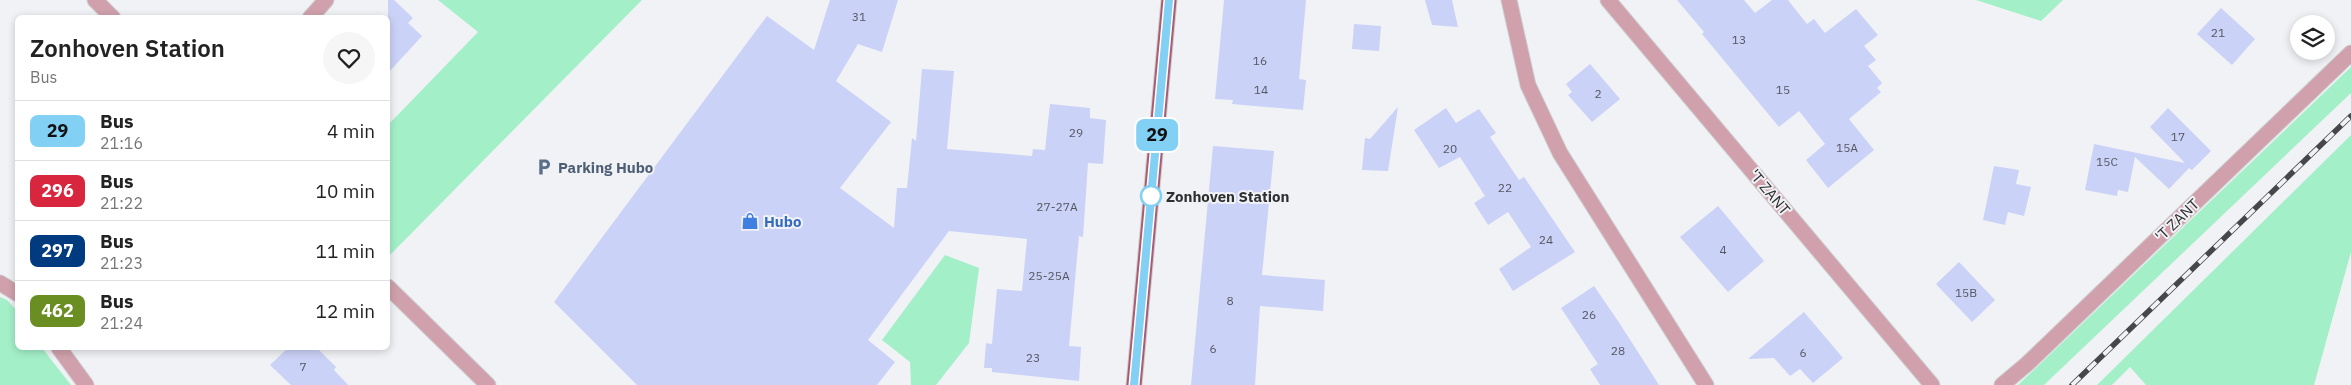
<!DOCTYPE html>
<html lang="en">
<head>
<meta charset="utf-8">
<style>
	:root { --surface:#fff; --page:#f6f6f6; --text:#222; --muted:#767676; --line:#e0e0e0 }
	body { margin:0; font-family:"IBM Plex Sans",sans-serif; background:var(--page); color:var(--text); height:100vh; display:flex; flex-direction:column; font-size:19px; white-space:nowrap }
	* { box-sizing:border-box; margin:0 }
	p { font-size:16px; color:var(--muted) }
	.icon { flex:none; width:28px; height:28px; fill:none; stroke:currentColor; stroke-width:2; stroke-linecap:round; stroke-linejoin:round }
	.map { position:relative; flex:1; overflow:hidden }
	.side { position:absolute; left:15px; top:15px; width:375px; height:335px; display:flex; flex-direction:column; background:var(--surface); border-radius:8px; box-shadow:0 2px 8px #0003 }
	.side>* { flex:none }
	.badge { padding:0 10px; border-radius:8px; font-size:18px; line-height:32px }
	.controls { position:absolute; left:2290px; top:15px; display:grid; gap:10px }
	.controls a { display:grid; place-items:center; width:45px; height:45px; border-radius:50%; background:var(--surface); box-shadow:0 2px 8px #0003; font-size:25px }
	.map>.badge { position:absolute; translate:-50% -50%; box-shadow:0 0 0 2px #fff }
	.round { display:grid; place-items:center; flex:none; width:52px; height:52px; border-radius:26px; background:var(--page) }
	.overview { display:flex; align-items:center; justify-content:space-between; height:85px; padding:0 15px }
	h1 { font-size:24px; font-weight:600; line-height:38px }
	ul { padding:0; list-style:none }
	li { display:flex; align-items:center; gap:15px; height:60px; padding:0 15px; border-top:1px solid var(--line) }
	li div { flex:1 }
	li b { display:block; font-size:19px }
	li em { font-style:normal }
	li .badge { min-width:55px; font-weight:700; text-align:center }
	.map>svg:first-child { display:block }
	.green { fill:#a3f0c8 }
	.building { fill:#cbd2f7 }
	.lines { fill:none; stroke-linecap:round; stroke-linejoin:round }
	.minor-casing { stroke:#cecfd1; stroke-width:17 }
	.tertiary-casing { stroke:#cecfd1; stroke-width:17 }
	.primary-casing { stroke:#cecfd1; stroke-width:17 }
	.minor { stroke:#d0a1ac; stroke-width:15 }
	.tertiary { stroke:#d0a1ac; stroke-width:15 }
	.primary { stroke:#ac5b73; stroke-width:15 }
	.rail-casing { stroke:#464749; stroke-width:5.5 }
	.rail { stroke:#f1f2f5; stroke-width:4; stroke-dasharray:11; stroke-linecap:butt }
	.line-casing { stroke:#fff; stroke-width:11 }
	.line { stroke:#83d0f5; stroke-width:8 }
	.stop-dot { fill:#fff; stroke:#83d0f5; stroke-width:2.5 }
	.labels { text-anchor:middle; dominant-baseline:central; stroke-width:4; stroke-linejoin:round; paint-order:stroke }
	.number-label { font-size:12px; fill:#545761 }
	.service-label { font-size:15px; font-weight:bold; fill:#4e5e75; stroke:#f1f2f5; text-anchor:start }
	.street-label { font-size:15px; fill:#2d2e2f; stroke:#f1f2f5 }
	.stop-label { font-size:15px; font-weight:bold; fill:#2d2e2f; stroke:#f1f2f5; text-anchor:start }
	.shop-label { font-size:15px; font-weight:bold; fill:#366cbe; stroke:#f1f2f5; text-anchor:start }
</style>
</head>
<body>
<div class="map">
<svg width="2351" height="385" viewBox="0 0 2351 385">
	<rect width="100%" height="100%" fill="#f1f2f5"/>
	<!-- green -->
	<g class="green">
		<path d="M 438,0 L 642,0 L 388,257 L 388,125 L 478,32 Z"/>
		<path d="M 1976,0 L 2063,0 L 2041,21 Z"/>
		<path d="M 2351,67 L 2351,93 L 2044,385 L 2018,385 Z"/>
		<path d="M 2351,135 L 2351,252 L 2314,385 L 2146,385 L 2130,367 L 2112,385 L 2097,385 Z"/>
		<path d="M 945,255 L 979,268 L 969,343 L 936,385 L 911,385 L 910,362 L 882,340 Z"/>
		<path d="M 0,297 L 7,300 L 17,311 L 18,348 L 42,348 L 71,385 L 0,385 Z"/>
	</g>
	<!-- building -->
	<g class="building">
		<path d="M 388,0 L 394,0 L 413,18 L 408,23 L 422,36 L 388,73 Z"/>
		<path d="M 830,0 L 898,0 L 882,52 L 858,44 L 836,81 L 891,122 L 840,188 L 894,228 L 897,188 L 907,188 L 912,138 L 916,141 L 922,69 L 954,71 L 947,149 L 1032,156 L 1033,149 L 1045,150 L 1050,104 L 1090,108 L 1090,118 L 1106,120 L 1103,164 L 1088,163 L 1083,237 L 1079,236 L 1069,346 L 1081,347 L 1079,381 L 992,372 L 992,368 L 984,368 L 986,343 L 992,344 L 997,289 L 1022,291 L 1027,239 L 949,231 L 868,340 L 895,362 L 877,385 L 637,385 L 554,302 L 767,16 L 814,50 Z"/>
		<path d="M 1224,0 L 1306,0 L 1299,79 L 1306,80 L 1303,110 L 1232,104 L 1233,100 L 1215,99 Z"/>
		<path d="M 1425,0 L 1452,0 L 1458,27 L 1432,25 Z"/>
		<path d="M 1677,0 L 1744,0 L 1755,13 L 1772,0 L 1788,0 L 1807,24 L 1814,19 L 1825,33 L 1856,9 L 1878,35 L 1864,46 L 1876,60 L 1868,66 L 1882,83 L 1877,88 L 1881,92 L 1849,119 L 1874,150 L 1828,188 L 1806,160 L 1825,144 L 1799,111 L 1779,127 L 1702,34 L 1704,32 Z"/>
		<path d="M 2221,8 L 2255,39 L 2232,65 L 2197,34 Z"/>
		<path d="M 1354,24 L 1381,26 L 1379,51 L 1352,49 Z"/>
		<path d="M 1590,64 L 1620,99 L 1592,122 L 1568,95 L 1572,92 L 1566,84 Z"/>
		<path d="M 1398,107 L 1388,171 L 1362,170 L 1365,138 L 1370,139 Z"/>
		<path d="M 1446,108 L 1456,123 L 1479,109 L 1496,133 L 1490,137 L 1519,180 L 1524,177 L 1575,252 L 1513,291 L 1499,269 L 1531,247 L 1508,212 L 1488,225 L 1474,203 L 1485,196 L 1460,157 L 1439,168 L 1414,130 Z"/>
		<path d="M 2168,108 L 2211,151 L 2192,170 L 2189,168 L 2169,189 L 2135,157 L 2128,192 L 2118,190 L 2117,196 L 2085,190 L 2094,144 L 2185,163 L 2150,127 Z"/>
		<path d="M 1213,146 L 1274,151 L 1262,275 L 1325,280 L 1323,311 L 1260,306 L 1255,385 L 1191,385 Z"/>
		<path d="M 1994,166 L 2019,170 L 2016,184 L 2031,187 L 2024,216 L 2008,212 L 2005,225 L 1983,220 Z"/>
		<path d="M 1718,206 L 1764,261 L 1728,292 L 1680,237 Z"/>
		<path d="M 1959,262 L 1995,300 L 1972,322 L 1936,284 Z"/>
		<path d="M 1594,286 L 1620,324 L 1659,385 L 1600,385 L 1590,369 L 1598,364 L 1561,308 Z"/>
		<path d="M 1804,312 L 1843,358 L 1813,383 L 1800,369 L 1790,376 L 1774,358 L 1748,359 Z"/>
		<path d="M 288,348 L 317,348 L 336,367 L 334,370 L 348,385 L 291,385 L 270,365 Z"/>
	</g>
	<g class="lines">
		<!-- minor casing -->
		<g class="minor-casing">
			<g id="minor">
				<path d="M 1509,0 L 1528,85 L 1560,153 L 1706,385"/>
				<path d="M 1608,0 L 1932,385"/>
				<path d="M 310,18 L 326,0"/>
				<path d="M 0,283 L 18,294"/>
				<path d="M 59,348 L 86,385"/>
				<path d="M 2002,385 L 2027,364 L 2351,53"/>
			</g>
		</g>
		<!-- tertiary casing -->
		<g class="tertiary-casing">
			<g id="tertiary">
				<path d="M 95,0 L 113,18"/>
				<path d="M 388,287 L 488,385"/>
			</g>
		</g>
		<!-- primary casing -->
		<g class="primary-casing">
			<path id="primary" d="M 1134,385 L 1169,0"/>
		</g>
		<!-- minor -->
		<use href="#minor" class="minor"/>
		<!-- tertiary -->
		<use href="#tertiary" class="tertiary"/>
		<!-- primary -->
		<use href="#primary" class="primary"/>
		<!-- rail casing -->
		<g class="rail-casing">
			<path id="rail" d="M 2072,385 L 2351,116"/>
		</g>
		<!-- rail -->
		<use href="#rail" class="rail"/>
	</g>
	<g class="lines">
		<!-- line casing -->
		<g class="line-casing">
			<path id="line" d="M 1134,385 L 1169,0"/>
		</g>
		<!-- line -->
		<use href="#line" class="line"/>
	</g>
	<!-- icons -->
	<defs>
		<g id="parking-bare" transform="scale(1.35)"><path d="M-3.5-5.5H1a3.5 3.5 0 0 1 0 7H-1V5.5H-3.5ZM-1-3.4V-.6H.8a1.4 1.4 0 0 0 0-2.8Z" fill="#5c6f8a" stroke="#f1f2f5" stroke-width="2.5" paint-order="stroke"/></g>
		<g id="shop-bare" transform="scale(1.35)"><path d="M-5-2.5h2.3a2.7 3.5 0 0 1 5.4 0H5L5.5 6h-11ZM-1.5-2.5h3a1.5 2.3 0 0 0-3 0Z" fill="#3f7fe0" stroke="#f1f2f5" stroke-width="2.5" paint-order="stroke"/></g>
	</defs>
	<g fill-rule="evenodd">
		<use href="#parking-bare" x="544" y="167"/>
		<use href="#shop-bare" x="750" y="221"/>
	</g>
	<!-- markers -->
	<circle class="stop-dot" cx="1151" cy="196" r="10"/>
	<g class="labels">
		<!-- number labels -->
		<g class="number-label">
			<text x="859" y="16">31</text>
			<text x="2218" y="32">21</text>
			<text x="1739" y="39">13</text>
			<text x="1260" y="60">16</text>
			<text x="1261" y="89">14</text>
			<text x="1783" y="89">15</text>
			<text x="1598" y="93">2</text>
			<text x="1076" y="132">29</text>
			<text x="2178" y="136">17</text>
			<text x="1847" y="147">15A</text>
			<text x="1450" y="148">20</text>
			<text x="2107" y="161">15C</text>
			<text x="1505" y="187">22</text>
			<text x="1057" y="206">27-27A</text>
			<text x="1546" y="239">24</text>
			<text x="1723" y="249">4</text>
			<text x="1049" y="275">25-25A</text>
			<text x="1966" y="292">15B</text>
			<text x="1230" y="300">8</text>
			<text x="1589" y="314">26</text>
			<text x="1213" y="348">6</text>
			<text x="1618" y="350">28</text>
			<text x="1803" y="352">6</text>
			<text x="1033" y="357">23</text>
			<text x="303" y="366">7</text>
		</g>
		<!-- service labels -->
		<g class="service-label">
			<text x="558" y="167">Parking Hubo</text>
		</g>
		<!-- street labels -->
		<g class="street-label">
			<text transform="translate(1770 192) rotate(50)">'T ZANT</text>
			<text transform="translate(2177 220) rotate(-44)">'T ZANT</text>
		</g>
		<!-- stop labels -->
		<g class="stop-label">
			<text x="1166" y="196">Zonhoven Station</text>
		</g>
		<!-- shop labels -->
		<g class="shop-label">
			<text x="764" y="221">Hubo</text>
		</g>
	</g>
</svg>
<div class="controls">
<a><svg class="icon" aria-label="layers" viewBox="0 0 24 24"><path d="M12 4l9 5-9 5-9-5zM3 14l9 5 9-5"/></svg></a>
</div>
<b class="badge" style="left:1157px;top:135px;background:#83d0f5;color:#111">29</b>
<section class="side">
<div class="overview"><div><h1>Zonhoven Station</h1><p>Bus</p></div><a class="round"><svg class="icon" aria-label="heart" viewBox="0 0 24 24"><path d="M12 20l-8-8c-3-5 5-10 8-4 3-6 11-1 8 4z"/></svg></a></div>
<ul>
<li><span class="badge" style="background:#83d0f5;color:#111">29</span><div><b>Bus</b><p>21:16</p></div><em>4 min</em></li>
<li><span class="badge" style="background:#d7263d;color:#fff">296</span><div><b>Bus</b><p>21:22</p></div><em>10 min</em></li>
<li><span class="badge" style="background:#003b80;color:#fff">297</span><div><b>Bus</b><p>21:23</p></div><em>11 min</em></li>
<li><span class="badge" style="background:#6b8e23;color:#fff">462</span><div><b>Bus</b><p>21:24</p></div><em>12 min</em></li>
</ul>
</section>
</div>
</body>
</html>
